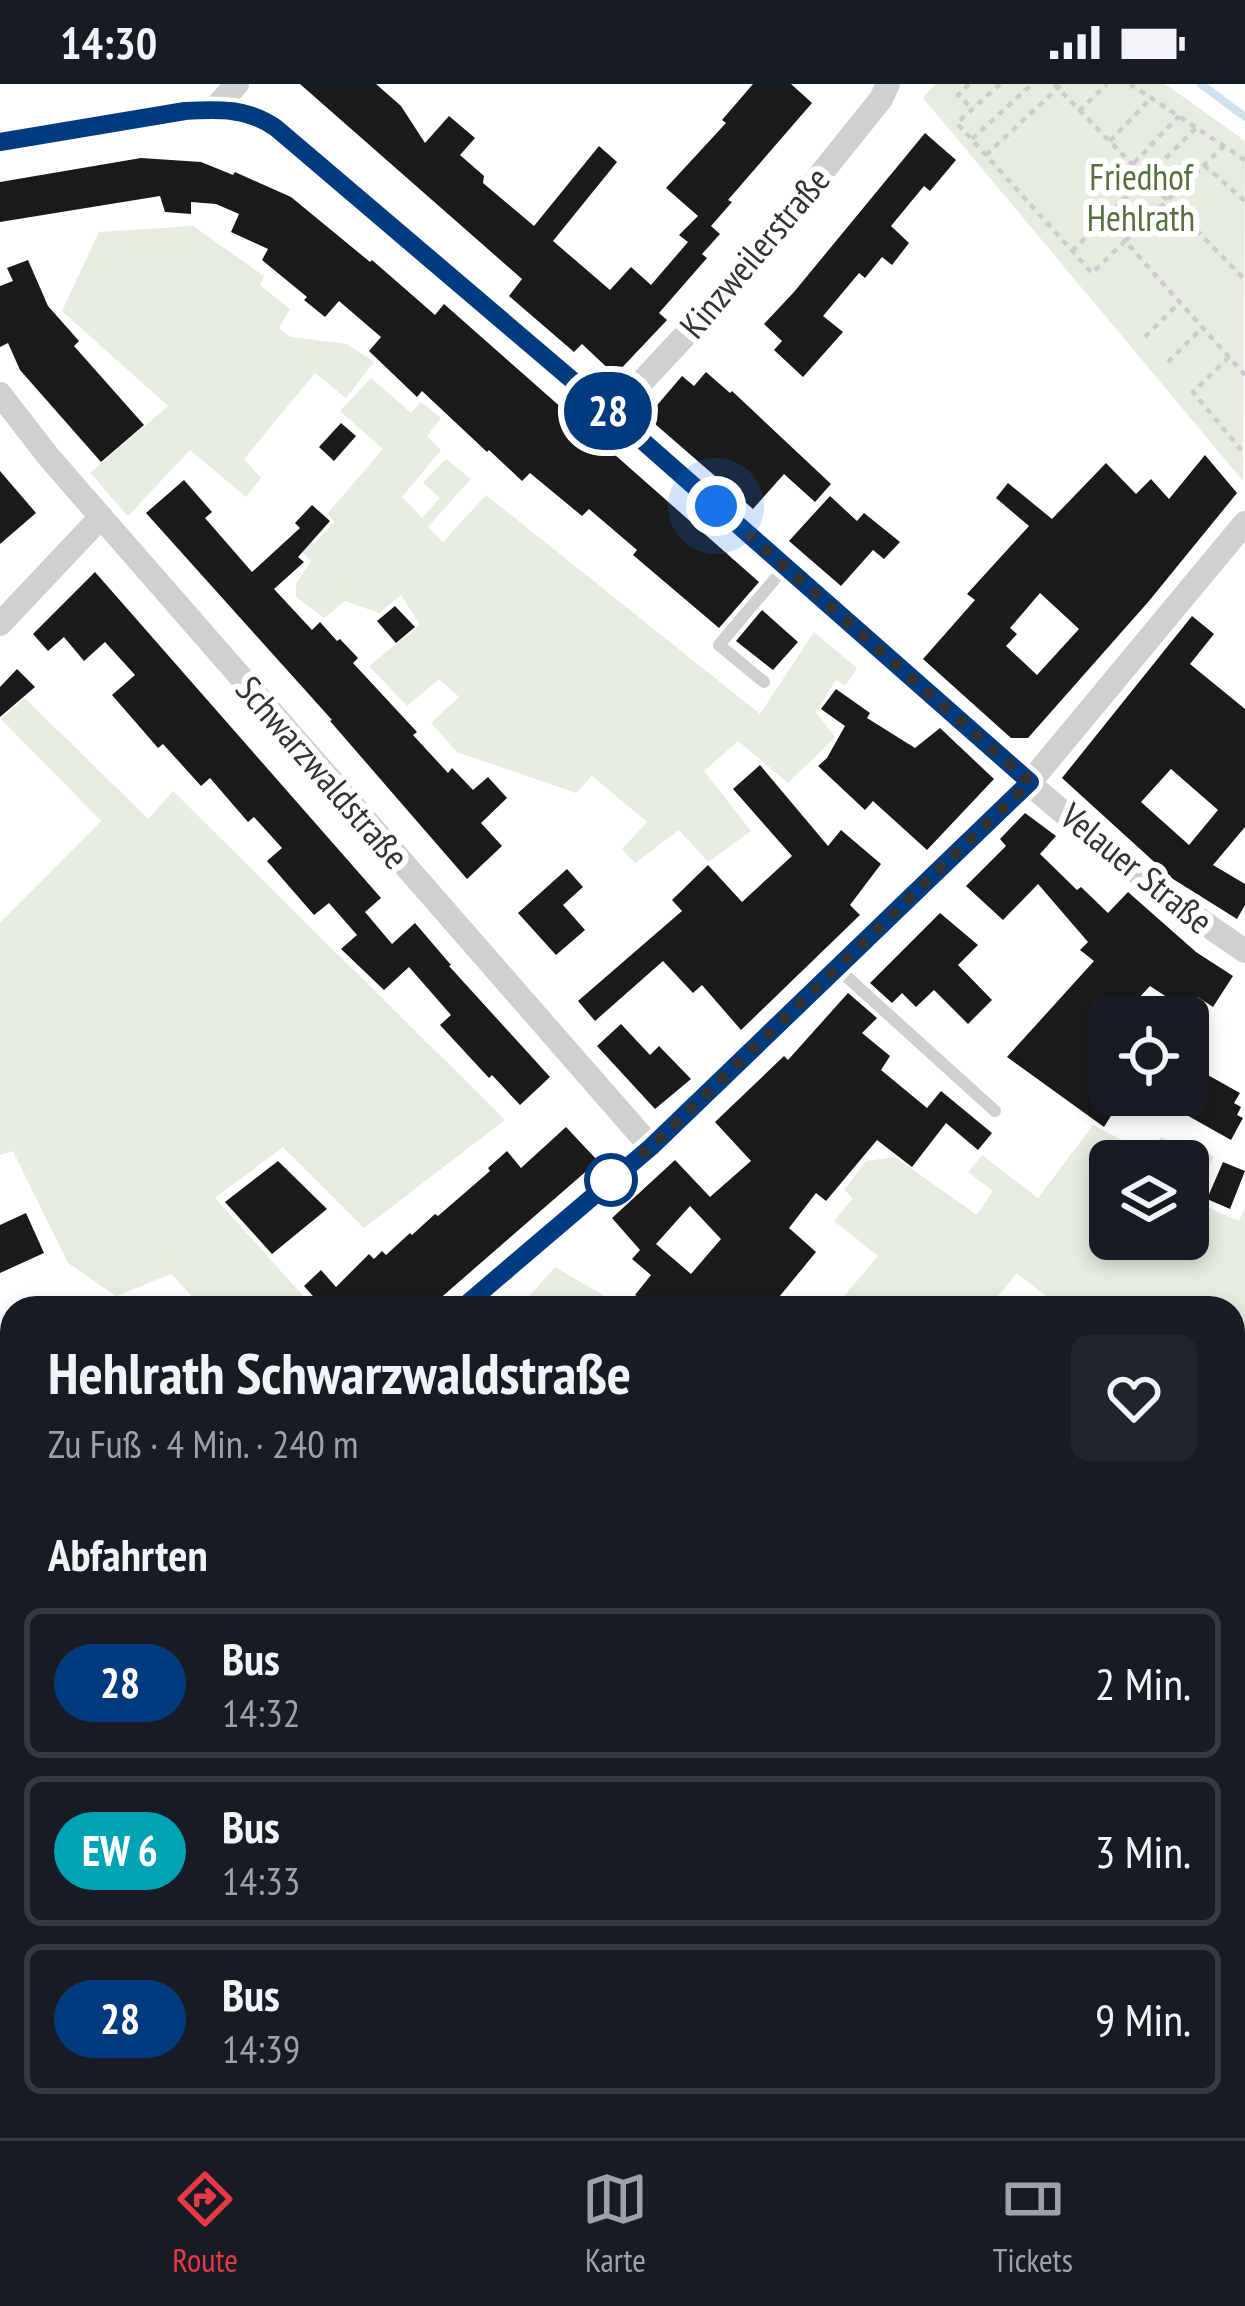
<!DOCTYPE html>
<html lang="de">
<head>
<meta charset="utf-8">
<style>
	:root { --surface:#171b24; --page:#20242c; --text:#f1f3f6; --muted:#9ea1a6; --line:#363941; --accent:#e63946 }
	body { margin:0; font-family:"PT Sans Narrow",sans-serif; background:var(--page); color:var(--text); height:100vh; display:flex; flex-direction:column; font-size:45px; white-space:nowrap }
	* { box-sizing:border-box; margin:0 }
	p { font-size:39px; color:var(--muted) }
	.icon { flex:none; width:66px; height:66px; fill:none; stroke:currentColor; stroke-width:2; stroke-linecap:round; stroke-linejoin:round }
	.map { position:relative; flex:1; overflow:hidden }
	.drawer { position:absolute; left:0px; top:1212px; width:1245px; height:843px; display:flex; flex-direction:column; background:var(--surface); border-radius:36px 36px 0 0; box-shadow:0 6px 18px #0003 }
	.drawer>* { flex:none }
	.badge { padding:0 24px; border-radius:39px; font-size:42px; line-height:78px }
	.buttons { position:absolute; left:1089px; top:912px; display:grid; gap:24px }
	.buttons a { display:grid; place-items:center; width:120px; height:120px; border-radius:18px; background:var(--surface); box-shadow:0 6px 18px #0003; font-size:60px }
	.you { position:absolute; width:60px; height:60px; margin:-30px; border:9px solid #fff; border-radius:50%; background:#1a73e8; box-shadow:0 0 0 18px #1a73e833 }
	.map>.badge { position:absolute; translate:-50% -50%; box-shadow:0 0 0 6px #fff }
	h2 { padding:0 48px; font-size:45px; line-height:108px }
	.round { display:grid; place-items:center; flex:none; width:126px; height:126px; border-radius:18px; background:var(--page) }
	.summary { display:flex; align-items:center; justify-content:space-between; height:204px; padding:0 48px }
	h1 { font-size:57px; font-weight:700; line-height:90px }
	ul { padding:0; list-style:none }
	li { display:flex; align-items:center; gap:36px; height:150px; margin:0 24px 18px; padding:0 24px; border:6px solid var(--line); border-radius:18px }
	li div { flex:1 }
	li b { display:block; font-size:45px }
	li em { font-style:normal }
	li .badge { min-width:132px; font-weight:700; text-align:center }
	.status { display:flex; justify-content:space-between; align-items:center; height:84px; padding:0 60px; background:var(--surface); direction:ltr }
	.status svg { height:33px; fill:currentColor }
	.tab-bar { display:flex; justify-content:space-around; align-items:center; height:168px; border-top:3px solid var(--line); background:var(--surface); font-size:33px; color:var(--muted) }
	.tab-bar a { display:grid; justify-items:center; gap:6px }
	.tab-bar .selected { color:var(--accent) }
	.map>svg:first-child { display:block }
	.green { fill:#e6ecdf; fill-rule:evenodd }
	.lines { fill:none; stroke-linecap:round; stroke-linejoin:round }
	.stream { stroke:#cfe2ee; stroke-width:8 }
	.building { fill:#1a1a1a; fill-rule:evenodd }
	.path { stroke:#cdcdcd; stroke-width:4.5; stroke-dasharray:6 6; stroke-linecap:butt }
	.lane { stroke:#d0d0d0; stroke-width:12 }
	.street { stroke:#d0d0d0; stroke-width:24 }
	.line-casing { stroke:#fff; stroke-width:27 }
	.line { stroke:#003b80; stroke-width:18 }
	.walk { stroke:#333; stroke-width:12; stroke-dasharray:0 21.6 }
	.stop-dot { fill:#fff; stroke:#003b80; stroke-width:6 }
	.labels { text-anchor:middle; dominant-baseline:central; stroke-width:12; stroke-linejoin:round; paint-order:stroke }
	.park-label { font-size:36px; fill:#56703f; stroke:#fff }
	.street-label { font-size:36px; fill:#333; stroke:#fff }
</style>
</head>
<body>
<div class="status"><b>14:30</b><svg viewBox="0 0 49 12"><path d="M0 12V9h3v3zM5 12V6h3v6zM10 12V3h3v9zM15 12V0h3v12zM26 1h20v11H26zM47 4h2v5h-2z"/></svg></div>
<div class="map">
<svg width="1245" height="2054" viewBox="0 0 1245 2054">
	<rect width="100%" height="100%" fill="#fff"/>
	<!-- green -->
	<g class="green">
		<path d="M 935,0 L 1165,0 L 1245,57 L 1243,397 L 923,14 Z"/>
		<path d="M 193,142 L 264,192 L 260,201 L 290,225 L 279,244 L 291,253 L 347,260 L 374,278 L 346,314 L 315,289 L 244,375 L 261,394 L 246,413 L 190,366 L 128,432 L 90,389 L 168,322 L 62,227 L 99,148 Z"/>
		<path d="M 371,294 L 411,329 L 421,318 L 441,334 L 427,352 L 441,366 L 402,413 L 422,434 L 440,414 L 423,399 L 446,375 L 471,395 L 428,443 L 443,458 L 486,411 L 760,630 L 814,548 L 857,584 L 845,602 L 836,596 L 816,628 L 835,653 L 788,699 L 738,657 L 704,687 L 751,747 L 708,778 L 679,746 L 635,779 L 622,765 L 647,738 L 592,692 L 576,709 L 457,668 L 431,639 L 459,613 L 439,595 L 407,622 L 369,582 L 420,541 L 401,511 L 379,529 L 345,517 L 324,534 L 296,513 L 296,500 L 311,477 L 298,464 L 306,454 L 314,460 L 334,438 L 328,429 L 383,365 L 340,327 Z"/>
		<path d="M 25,614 L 148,735 L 173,707 L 505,1036 L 364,1144 L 283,1063 L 215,1114 L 314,1224 L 245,1224 L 241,1219 L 234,1224 L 203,1224 L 171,1190 L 116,1212 L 68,1179 L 13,1067 L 0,1071 L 0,839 L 101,737 L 1,635 Z"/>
		<path d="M 1093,1041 L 1149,1070 L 1161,1053 L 1184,1064 L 1188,1058 L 1214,1073 L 1193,1117 L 1239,1137 L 1245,1123 L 1245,1292 L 1233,1288 L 1233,1224 L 1061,1224 L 1017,1189 L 988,1224 L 834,1224 L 878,1172 L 834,1137 L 853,1114 L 844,1106 L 866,1077 L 895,1073 L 977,1131 L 993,1107 L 968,1088 L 982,1071 L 1038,1114 ZM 1110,1077 L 1188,1077 L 1188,1155 L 1110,1155 Z"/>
		<path d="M 555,1183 L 625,1224 L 541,1224 L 527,1215 Z"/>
		<path d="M 12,1305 L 12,1403 L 0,1379 L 0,1310 Z"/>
		<path d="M 215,2043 L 657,2043 L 663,2054 L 200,2054 Z"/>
	</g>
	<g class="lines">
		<!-- stream -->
		<g class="stream">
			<path d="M 1201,0 L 1245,33"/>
			<path d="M 1233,1758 L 1245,1758"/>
			<path d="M 254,2054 L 268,2043"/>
		</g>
	</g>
	<!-- building -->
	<g class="building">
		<path d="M 300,0 L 376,0 L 401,22 L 425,59 L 449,32 L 475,54 L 460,71 L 484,92 L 483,99 L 534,142 L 599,62 L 617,78 L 553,157 L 610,206 L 631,183 L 651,201 L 688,158 L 679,151 L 698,132 L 666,104 L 726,39 L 722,36 L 753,0 L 791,0 L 812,19 L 728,116 L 732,118 L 711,142 L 720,150 L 702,170 L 707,174 L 659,229 L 667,236 L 615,291 L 582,260 L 574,268 L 509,212 L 522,195 Z"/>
		<path d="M 925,49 L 956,76 L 930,107 L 924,102 L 891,142 L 909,159 L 892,181 L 882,173 L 865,194 L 859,189 L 823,232 L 843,248 L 803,293 L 774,266 L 782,257 L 764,240 L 794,208 Z"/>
		<path d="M 141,74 L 201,78 L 233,91 L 235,88 L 291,113 L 370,178 L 372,176 L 435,231 L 444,220 L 759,498 L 719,544 L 633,471 L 637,466 L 589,425 L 582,432 L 530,389 L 522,397 L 489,366 L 487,368 L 422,307 L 417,313 L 369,267 L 381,253 L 339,217 L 325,233 L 304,216 L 307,213 L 262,176 L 268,165 L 231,148 L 239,130 L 216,120 L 191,118 L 191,130 L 165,128 L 160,112 L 0,138 L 0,98 Z"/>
		<path d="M 28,176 L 48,222 L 79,257 L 74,262 L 144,341 L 101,378 L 20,286 L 8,259 L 0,263 L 0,202 L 13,197 L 7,184 Z"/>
		<path d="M 706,288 L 730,309 L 732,307 L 831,400 L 815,418 L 784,390 L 753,425 L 647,333 L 682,292 L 694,302 Z"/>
		<path d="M 341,339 L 356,352 L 334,377 L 319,363 Z"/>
		<path d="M 1205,371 L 1237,409 L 1149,517 L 1028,654 L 1011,654 L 923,575 L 975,516 L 967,510 L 1029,442 L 996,414 L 1008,399 L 1052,435 L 1106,379 L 1136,410 L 1151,395 L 1169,415 ZM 1040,509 L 1079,545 L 1037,591 L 1006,562 L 1017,550 L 1010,544 Z"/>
		<path d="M 0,387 L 36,429 L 0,460 Z"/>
		<path d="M 184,396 L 212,428 L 205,434 L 252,488 L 300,444 L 295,439 L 312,421 L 330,437 L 298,473 L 304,478 L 274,505 L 312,546 L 320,538 L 337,557 L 340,555 L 358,574 L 353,579 L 417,648 L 413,651 L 448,689 L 452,684 L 473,706 L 488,693 L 507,714 L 481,739 L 502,762 L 467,795 L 330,637 L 332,636 L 146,429 Z"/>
		<path d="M 830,412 L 857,437 L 864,429 L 900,458 L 884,475 L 873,466 L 841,502 L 789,457 Z"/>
		<path d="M 95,488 L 381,814 L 365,828 L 392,860 L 415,839 L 451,881 L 449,882 L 550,993 L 520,1021 L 492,991 L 489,994 L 440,941 L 451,931 L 409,883 L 384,906 L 341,865 L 357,851 L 329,819 L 314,831 L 267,777 L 282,764 L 254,733 L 248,738 L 210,694 L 201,702 L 163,660 L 158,664 L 112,611 L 135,591 L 105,558 L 84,577 L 64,553 L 48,567 L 33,550 Z"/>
		<path d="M 395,522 L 415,543 L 396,559 L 377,537 Z"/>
		<path d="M 762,526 L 798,558 L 773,586 L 736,557 Z"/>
		<path d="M 1192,532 L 1214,550 L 1190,580 L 1245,625 L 1245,743 L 1213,781 L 1245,800 L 1245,821 L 1237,835 L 1173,795 L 1062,694 ZM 1171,685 L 1218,726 L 1189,761 L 1141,718 Z"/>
		<path d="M 17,585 L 35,603 L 0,633 L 0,603 Z"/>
		<path d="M 836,605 L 870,629 L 867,634 L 915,664 L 940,644 L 994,695 L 927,766 L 873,717 L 865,726 L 818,682 L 827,674 L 845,642 L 821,625 Z"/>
		<path d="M 760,681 L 828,762 L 841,746 L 881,780 L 850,821 L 860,831 L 741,946 L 702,901 L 693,909 L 663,877 L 595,937 L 578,917 L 682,827 L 672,816 L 708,781 L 742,818 L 792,772 L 733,705 Z"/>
		<path d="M 1025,729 L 1056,752 L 1040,770 L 1077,806 L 1081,803 L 1108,829 L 1128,808 L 1196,868 L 1233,892 L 1213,923 L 1198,913 L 1188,927 L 1150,902 L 1121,933 L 1110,933 L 1110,944 L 1093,962 L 1110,975 L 1110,1011 L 1124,1011 L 1104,1043 L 1007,973 L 1094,877 L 1080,866 L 1088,858 L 1038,800 L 1003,836 L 966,802 L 1006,762 L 1000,755 Z"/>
		<path d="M 567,785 L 583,803 L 563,821 L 585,846 L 556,871 L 518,829 Z"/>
		<path d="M 940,829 L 978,861 L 958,881 L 992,916 L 968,940 L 934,906 L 916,923 L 902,909 L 892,919 L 870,899 Z"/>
		<path d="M 848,909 L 877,934 L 862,949 L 890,972 L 881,986 L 927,1024 L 941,1007 L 992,1049 L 978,1066 L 946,1039 L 912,1083 L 877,1056 L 826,1117 L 816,1109 L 789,1144 L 816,1168 L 770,1224 L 657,1224 L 635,1211 L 651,1191 L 632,1175 L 640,1166 L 612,1134 L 675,1076 L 710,1113 L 751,1077 L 715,1038 L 784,972 L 788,976 ZM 690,1122 L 721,1155 L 691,1190 L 656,1160 Z"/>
		<path d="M 621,940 L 650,971 L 659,962 L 691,995 L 655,1025 L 597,962 Z"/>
		<path d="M 1188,980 L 1240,1009 L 1234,1019 L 1241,1023 L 1237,1031 L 1243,1034 L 1231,1056 L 1151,1011 L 1188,1011 Z"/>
		<path d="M 566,1043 L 598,1077 L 429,1224 L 315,1224 L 320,1220 L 304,1202 L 321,1186 L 336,1203 L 369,1170 L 374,1175 L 382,1167 L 386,1171 L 410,1149 L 412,1151 L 435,1130 L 438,1132 L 490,1087 L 488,1084 L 507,1067 L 521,1084 Z"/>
		<path d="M 278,1077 L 327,1125 L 272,1170 L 225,1118 Z"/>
		<path d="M 1223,1078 L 1245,1087 L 1230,1125 L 1207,1115 Z"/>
		<path d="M 26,1129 L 44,1169 L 0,1189 L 0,1141 Z"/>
	</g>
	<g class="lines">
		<!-- path -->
		<g class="path">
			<path d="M 969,0 L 958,11 L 973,25"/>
			<path d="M 1000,0 L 957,39 L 1092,189 L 1125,157 L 1245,291"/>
			<path d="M 1054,0 L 1245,196"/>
			<path d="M 1130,0 L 1245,76"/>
			<path d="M 1079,27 L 1107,0"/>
			<path d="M 972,55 L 1032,0"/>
			<path d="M 1110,57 L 1151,14"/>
			<path d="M 986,71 L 1062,0"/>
			<path d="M 1134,79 L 1179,32"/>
			<path d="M 1204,81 L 1245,117"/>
			<path d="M 1125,157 L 1225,61"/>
			<path d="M 1072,167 L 1197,43"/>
			<path d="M 1145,253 L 1180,218"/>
			<path d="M 1229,273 L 1193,308 L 1242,367 L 1245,364"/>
			<path d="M 1168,278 L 1203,243"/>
			<path d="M 657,2043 L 663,2054"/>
			<path d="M 200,2054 L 215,2043"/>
		</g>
		<!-- lane -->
		<g class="lane">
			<path d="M 764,598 L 719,561 L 785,483"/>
			<path d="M 837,884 L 995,1027"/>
		</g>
		<!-- street -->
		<g class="street">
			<path d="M 214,25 L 237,0"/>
			<path d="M 0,58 L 185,27 C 219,24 247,25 276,44 C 461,201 645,358 826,519 C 961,638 1095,767 1245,867"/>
			<path d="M 0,310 L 48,372 L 101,433 L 651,1063"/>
			<path d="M 612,330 L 731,202 L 881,15 L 888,0"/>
			<path d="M 0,540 L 101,433"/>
			<path d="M 462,1224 L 651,1063 L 1030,698 L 1245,439"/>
			<path d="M 1233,1410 L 1245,1407"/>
			<path d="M 0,1415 L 12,1441"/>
			<path d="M 0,1523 L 12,1518"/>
			<path d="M 1233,1729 L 1245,1729"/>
		</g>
	</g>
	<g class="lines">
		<!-- line casing -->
		<g class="line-casing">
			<path id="line" d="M 0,58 L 185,27 C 219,25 248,24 276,44 L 612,330 L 1030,698 L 651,1063 L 462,1224"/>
		</g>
		<!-- line -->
		<use href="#line" class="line"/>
		<!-- walk -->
		<path class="walk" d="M 611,1096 L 651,1063 L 1030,698 L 716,422"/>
	</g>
	<!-- markers -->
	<circle class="stop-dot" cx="611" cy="1096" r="24"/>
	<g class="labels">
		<!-- park labels -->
		<g class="park-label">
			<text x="1141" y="92">Friedhof<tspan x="1141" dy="41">Hehlrath</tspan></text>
		</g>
		<!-- street labels -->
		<g class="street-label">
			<text transform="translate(754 168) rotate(-50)">Kinzweilerstraße</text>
			<text transform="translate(323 688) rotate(49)">Schwarzwaldstraße</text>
			<text transform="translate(1137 784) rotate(39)">Velauer Straße</text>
		</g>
	</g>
</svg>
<div class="buttons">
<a><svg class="icon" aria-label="locate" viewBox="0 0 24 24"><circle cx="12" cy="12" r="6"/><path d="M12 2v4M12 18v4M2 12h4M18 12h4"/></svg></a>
<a><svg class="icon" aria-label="layers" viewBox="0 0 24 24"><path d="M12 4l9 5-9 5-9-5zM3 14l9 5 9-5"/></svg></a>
</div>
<div class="you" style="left:716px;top:422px"></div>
<b class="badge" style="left:608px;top:327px;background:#003b80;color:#fff">28</b>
<section class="drawer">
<div class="summary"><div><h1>Hehlrath Schwarzwaldstraße</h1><p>Zu Fuß · 4 Min. · 240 m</p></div><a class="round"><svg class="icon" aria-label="heart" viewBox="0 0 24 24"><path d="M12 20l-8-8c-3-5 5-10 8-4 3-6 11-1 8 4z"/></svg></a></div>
<h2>Abfahrten</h2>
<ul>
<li><span class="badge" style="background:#003b80;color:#fff">28</span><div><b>Bus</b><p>14:32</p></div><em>2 Min.</em></li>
<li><span class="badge" style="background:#00a3b4;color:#fff">EW 6</span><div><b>Bus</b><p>14:33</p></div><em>3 Min.</em></li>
<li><span class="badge" style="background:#003b80;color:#fff">28</span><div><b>Bus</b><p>14:39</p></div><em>9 Min.</em></li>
</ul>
</section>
</div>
<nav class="tab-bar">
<a class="selected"><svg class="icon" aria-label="directions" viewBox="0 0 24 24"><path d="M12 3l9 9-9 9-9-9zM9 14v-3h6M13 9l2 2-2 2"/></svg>Route</a>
<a><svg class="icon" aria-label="map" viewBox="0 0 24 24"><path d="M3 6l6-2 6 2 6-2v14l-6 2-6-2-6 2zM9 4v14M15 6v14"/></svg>Karte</a>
<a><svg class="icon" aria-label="tickets" viewBox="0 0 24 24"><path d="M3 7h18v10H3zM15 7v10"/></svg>Tickets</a>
</nav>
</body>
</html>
